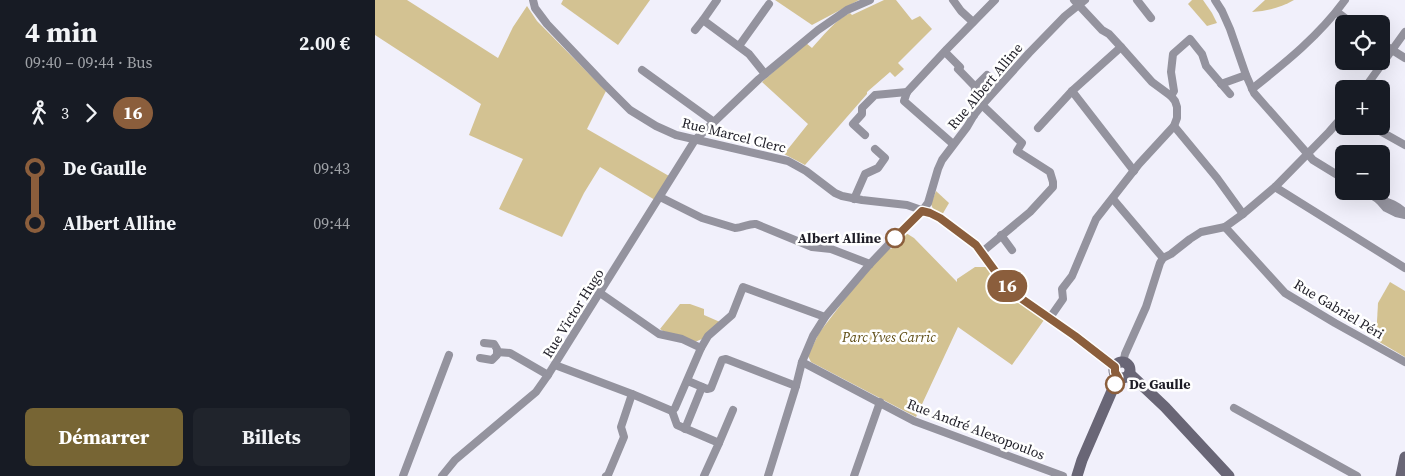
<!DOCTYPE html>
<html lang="fr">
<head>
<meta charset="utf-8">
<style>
	:root { --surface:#171b24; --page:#20242c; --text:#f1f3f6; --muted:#9ea1a6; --accent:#776534 }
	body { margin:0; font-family:"Source Serif 4",serif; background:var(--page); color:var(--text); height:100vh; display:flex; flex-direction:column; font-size:19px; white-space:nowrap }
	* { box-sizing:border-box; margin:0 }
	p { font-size:16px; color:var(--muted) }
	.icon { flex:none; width:28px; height:28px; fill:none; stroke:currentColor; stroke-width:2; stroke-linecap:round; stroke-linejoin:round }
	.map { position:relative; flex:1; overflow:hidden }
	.panel { display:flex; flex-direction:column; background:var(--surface); width:375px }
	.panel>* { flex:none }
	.badge { padding:0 10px; border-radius:16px; font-size:18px; line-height:32px }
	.fabs { position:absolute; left:960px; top:15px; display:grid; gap:10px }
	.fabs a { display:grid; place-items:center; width:55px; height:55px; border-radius:8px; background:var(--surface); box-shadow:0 5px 20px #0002; font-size:25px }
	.map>.badge { position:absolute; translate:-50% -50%; box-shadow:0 0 0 2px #fff }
	.legs { display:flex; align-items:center; gap:8px; height:55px; padding:0 25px; font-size:16px }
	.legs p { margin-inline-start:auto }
	.summary { display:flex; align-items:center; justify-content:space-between; height:85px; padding:0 25px }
	h1 { font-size:28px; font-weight:700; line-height:38px }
	.button { display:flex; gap:10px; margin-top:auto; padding:10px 25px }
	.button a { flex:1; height:58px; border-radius:8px; background:var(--accent); color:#fff; font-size:20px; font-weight:700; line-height:58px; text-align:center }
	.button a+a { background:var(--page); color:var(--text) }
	ul { padding:0 25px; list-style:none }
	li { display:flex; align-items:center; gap:18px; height:55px; font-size:19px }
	li i { display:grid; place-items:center; width:8px; height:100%; margin:0 6px; background:currentColor }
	li i::after { content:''; width:12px; height:12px; margin:-6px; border:4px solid; border-radius:50%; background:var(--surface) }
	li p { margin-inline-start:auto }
	li:first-child i { background:linear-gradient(#0000 50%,currentColor 0) }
	li:last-child i { background:linear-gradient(currentColor 50%,#0000 0) }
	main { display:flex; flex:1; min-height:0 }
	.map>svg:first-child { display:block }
	.green { fill:#d3c292 }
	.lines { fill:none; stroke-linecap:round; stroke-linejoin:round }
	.street { stroke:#94939e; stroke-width:8 }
	.secondary { stroke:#696676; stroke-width:11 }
	.line-1-casing { stroke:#fff; stroke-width:11 }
	.line-1 { stroke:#8b5e3c; stroke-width:8 }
	.stop-1-dot { fill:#fff; stroke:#8b5e3c; stroke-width:2.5 }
	.labels { text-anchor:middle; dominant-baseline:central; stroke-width:5; stroke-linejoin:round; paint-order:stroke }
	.street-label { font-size:14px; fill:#1e1d26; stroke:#fff }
	.stop-label { font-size:14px; font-weight:bold; fill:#1e1d26; stroke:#fff; text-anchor:end }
	.park-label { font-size:14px; font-style:italic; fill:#5f4d14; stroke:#fff }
</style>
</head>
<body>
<main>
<section class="panel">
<div class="summary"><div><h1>4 min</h1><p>09:40 – 09:44 · Bus</p></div><b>2.00 €</b></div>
<div class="legs"><svg class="icon" aria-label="walk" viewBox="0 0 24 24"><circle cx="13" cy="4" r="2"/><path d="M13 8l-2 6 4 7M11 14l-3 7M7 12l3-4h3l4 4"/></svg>3<svg class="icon" aria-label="forward" viewBox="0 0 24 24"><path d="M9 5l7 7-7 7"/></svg><b class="badge" style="background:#8b5e3c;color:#fff">16</b></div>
<ul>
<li><i style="color:#8b5e3c"></i><b>De Gaulle</b><p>09:43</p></li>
<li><i style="color:#8b5e3c"></i><b>Albert Alline</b><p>09:44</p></li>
</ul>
<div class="button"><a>Démarrer</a><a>Billets</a></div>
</section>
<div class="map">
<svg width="1030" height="476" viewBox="0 0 1030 476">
	<rect width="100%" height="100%" fill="#f1f0fb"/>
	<!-- green -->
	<g class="green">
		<path d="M 0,0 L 32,0 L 123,58 L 138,27 L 152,6 L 162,21 L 231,91 L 212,129 L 294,176 L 280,200 L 225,167 L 209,193 L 187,237 L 124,209 L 148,159 L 94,135 L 106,104 L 0,35 Z"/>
		<path d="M 188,0 L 275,0 L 243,45 L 186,4 Z"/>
		<path d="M 400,0 L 484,0 L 437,25 Z"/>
		<path d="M 509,0 L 521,0 L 537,20 L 545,16 L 557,29 L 523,63 L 529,69 L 520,77 L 515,72 L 492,92 L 492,94 L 430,165 L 409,154 L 433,124 L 387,82 L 431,43 L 437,48 C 448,36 460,20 475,13 L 477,15 Z"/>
		<path d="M 817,0 L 828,0 L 837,13 L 842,23 L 832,26 L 813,4 Z"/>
		<path d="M 890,0 L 919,0 C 905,8 892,11 877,12 Z"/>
		<path d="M 561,191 L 574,203 L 567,215 L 558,209 L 556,204 Z"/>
		<path d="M 531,233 L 539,238 L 582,282 L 582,279 L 600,267 L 612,267 L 633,293 L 669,320 L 637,365 L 583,327 L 541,417 L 436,362 L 433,356 L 444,333 L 497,264 L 513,247 L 516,249 Z"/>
		<path d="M 1015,282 L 1030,291 L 1030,357 L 1001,340 L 1003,303 Z"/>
		<path d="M 305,304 L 315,304 L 329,309 L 329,315 L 345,322 L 327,339 L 320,342 L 288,331 L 285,329 Z"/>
	</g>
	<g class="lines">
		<!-- street -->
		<g class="street">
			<path d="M 158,0 L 160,8 L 172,24 L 229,84 L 255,110 L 281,126 L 301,135 L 413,161 L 431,171 L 460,193 L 467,196 L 487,200 L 532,205 L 555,213 L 565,218 L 601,245 L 635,291 L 700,336 L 740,367"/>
			<path d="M 342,0 L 328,20 L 374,54 L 390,74"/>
			<path d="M 578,0 L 586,11 L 598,22"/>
			<path d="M 762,0 L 776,18"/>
			<path d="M 840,0 L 847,11 L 855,29 L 871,75 L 879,93 L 938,160 L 969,179"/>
			<path d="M 962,12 L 978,24"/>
			<path d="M 320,30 L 328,20"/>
			<path d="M 1006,43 L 1030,58"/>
			<path d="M 364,46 L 394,4"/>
			<path d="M 570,52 L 585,67 L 583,69 L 612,99"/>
			<path d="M 267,70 L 339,122"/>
			<path d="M 846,84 L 871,75"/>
			<path d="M 877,89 C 910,63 945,35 970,0"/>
			<path d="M 989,89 L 1030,32"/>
			<path d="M 697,91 L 759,171"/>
			<path d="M 796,96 L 799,91 L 796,72 L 798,54 L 815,39 L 827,54 L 831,66 L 855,94"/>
			<path d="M 607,105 L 647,143 L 642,151 L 675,172 L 678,182 L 678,187 L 655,212 L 607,252"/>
			<path d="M 599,115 L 600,87 L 612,75 L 620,84 L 621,88"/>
			<path d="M 799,126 L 842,178 L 868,214"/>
			<path d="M 996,126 L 1030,145"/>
			<path d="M 663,128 L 697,91 L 746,47"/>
			<path d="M 490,135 L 478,124 L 487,114 L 487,108 L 500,95 L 532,92"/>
			<path d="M 578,144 L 529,101 L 532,92 L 572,49 L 620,0"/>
			<path d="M 900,187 L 1030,268"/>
			<path d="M 990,191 L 1004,200 L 1011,208 L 1021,213 L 1030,215"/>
			<path d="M 285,197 L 327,218 L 360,228 C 368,228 374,223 381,224 L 437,247 L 456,249 L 495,264"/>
			<path d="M 479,199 L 490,174 L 503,168 L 510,158 L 500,149"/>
			<path d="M 738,199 L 788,258"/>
			<path d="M 1004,200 C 1015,202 1022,205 1030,213"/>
			<path d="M 850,227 L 910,293 L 960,323 L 1030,362"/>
			<path d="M 626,235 L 637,250"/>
			<path d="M 225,293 L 284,334 L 307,339 L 326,348 L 333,336 L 357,315 L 368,287 L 450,317"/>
			<path d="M 674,319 L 688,299 L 687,289 L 697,276 L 721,219 L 764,164 L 799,126 L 802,118 L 802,107 L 800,101 L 796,96 L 777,82 L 746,47 L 734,34 L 727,30 L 699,0"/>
			<path d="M 122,352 L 135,353 L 173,375"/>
			<path d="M 105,358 L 117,360 L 122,355 L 122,349 L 119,344 L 109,343"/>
			<path d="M 427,362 L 539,421 L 688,476"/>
			<path d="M 748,363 L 750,354 L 771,307 L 785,263 L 788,258 L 796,254 L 815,239 L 826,232 L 850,227 L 868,214 L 900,187 L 954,132 L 969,115"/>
			<path d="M 180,365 L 257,394 L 297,411 L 300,408 L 326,348"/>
			<path d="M 313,381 L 332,389 L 336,388 L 347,360 L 351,359 L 421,386"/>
			<path d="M 859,408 L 982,476"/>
			<path d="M 297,411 L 302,425 L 344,443 L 329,476"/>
			<path d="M 310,429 L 327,387"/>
			<path d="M 344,443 L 358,410"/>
			<path d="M 28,476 L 74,355"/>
			<path d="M 67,476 L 80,460 L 161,392 L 173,375 L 320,140 L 384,79 L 443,30 L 472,10 L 495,0"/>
			<path d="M 231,476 L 233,475 L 249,437 L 246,427 L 257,394"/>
			<path d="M 393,476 L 421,386 L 427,362 L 438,336 L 450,317 L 495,264 L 536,221 L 547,211 L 553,203 L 563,169 L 567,160 L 592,127 L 599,115 L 607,105 L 654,53 L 690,16 L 710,0"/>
			<path d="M 479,476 L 505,402"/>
		</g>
		<!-- secondary -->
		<g class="secondary">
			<circle cx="747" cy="370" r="8"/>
			<path d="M 755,374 L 790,407 L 854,476"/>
			<path d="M 702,476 L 707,460 L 743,377"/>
			<path d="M 1026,476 L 1030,457"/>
		</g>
	</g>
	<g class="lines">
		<!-- line-1 casing -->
		<g class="line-1-casing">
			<path id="line-1" d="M 520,238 L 547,211 L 555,213 L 565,218 L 601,245 L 634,290 L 700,336 L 740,367 L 740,372 L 743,377 L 740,384"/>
		</g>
		<!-- line-1 -->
		<use href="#line-1" class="line-1"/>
	</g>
	<!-- markers -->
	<g class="stop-1-dot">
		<circle cx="520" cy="238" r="9"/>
		<circle cx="740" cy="384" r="9"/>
	</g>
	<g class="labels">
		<!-- street labels -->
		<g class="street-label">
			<text transform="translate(610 86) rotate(-50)">Rue Albert Alline</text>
			<text transform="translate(359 135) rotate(14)">Rue Marcel Clerc</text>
			<text transform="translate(964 309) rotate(31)">Rue Gabriel Péri</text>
			<text transform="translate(198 313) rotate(-58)">Rue Victor Hugo</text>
			<text transform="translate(601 429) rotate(21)">Rue André Alexopoulos</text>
		</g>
		<!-- stop labels -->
		<g class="stop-label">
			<text x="506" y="238">Albert Alline</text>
			<text x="754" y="384" text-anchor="start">De Gaulle</text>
		</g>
		<!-- park labels -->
		<g class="park-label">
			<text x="514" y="337">Parc Yves Carric</text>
		</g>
	</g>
</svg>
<div class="fabs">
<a><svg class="icon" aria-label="locate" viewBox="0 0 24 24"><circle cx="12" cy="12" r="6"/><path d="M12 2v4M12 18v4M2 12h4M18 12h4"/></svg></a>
<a>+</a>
<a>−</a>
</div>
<b class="badge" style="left:632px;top:286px;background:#8b5e3c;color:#fff">16</b>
</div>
</main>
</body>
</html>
